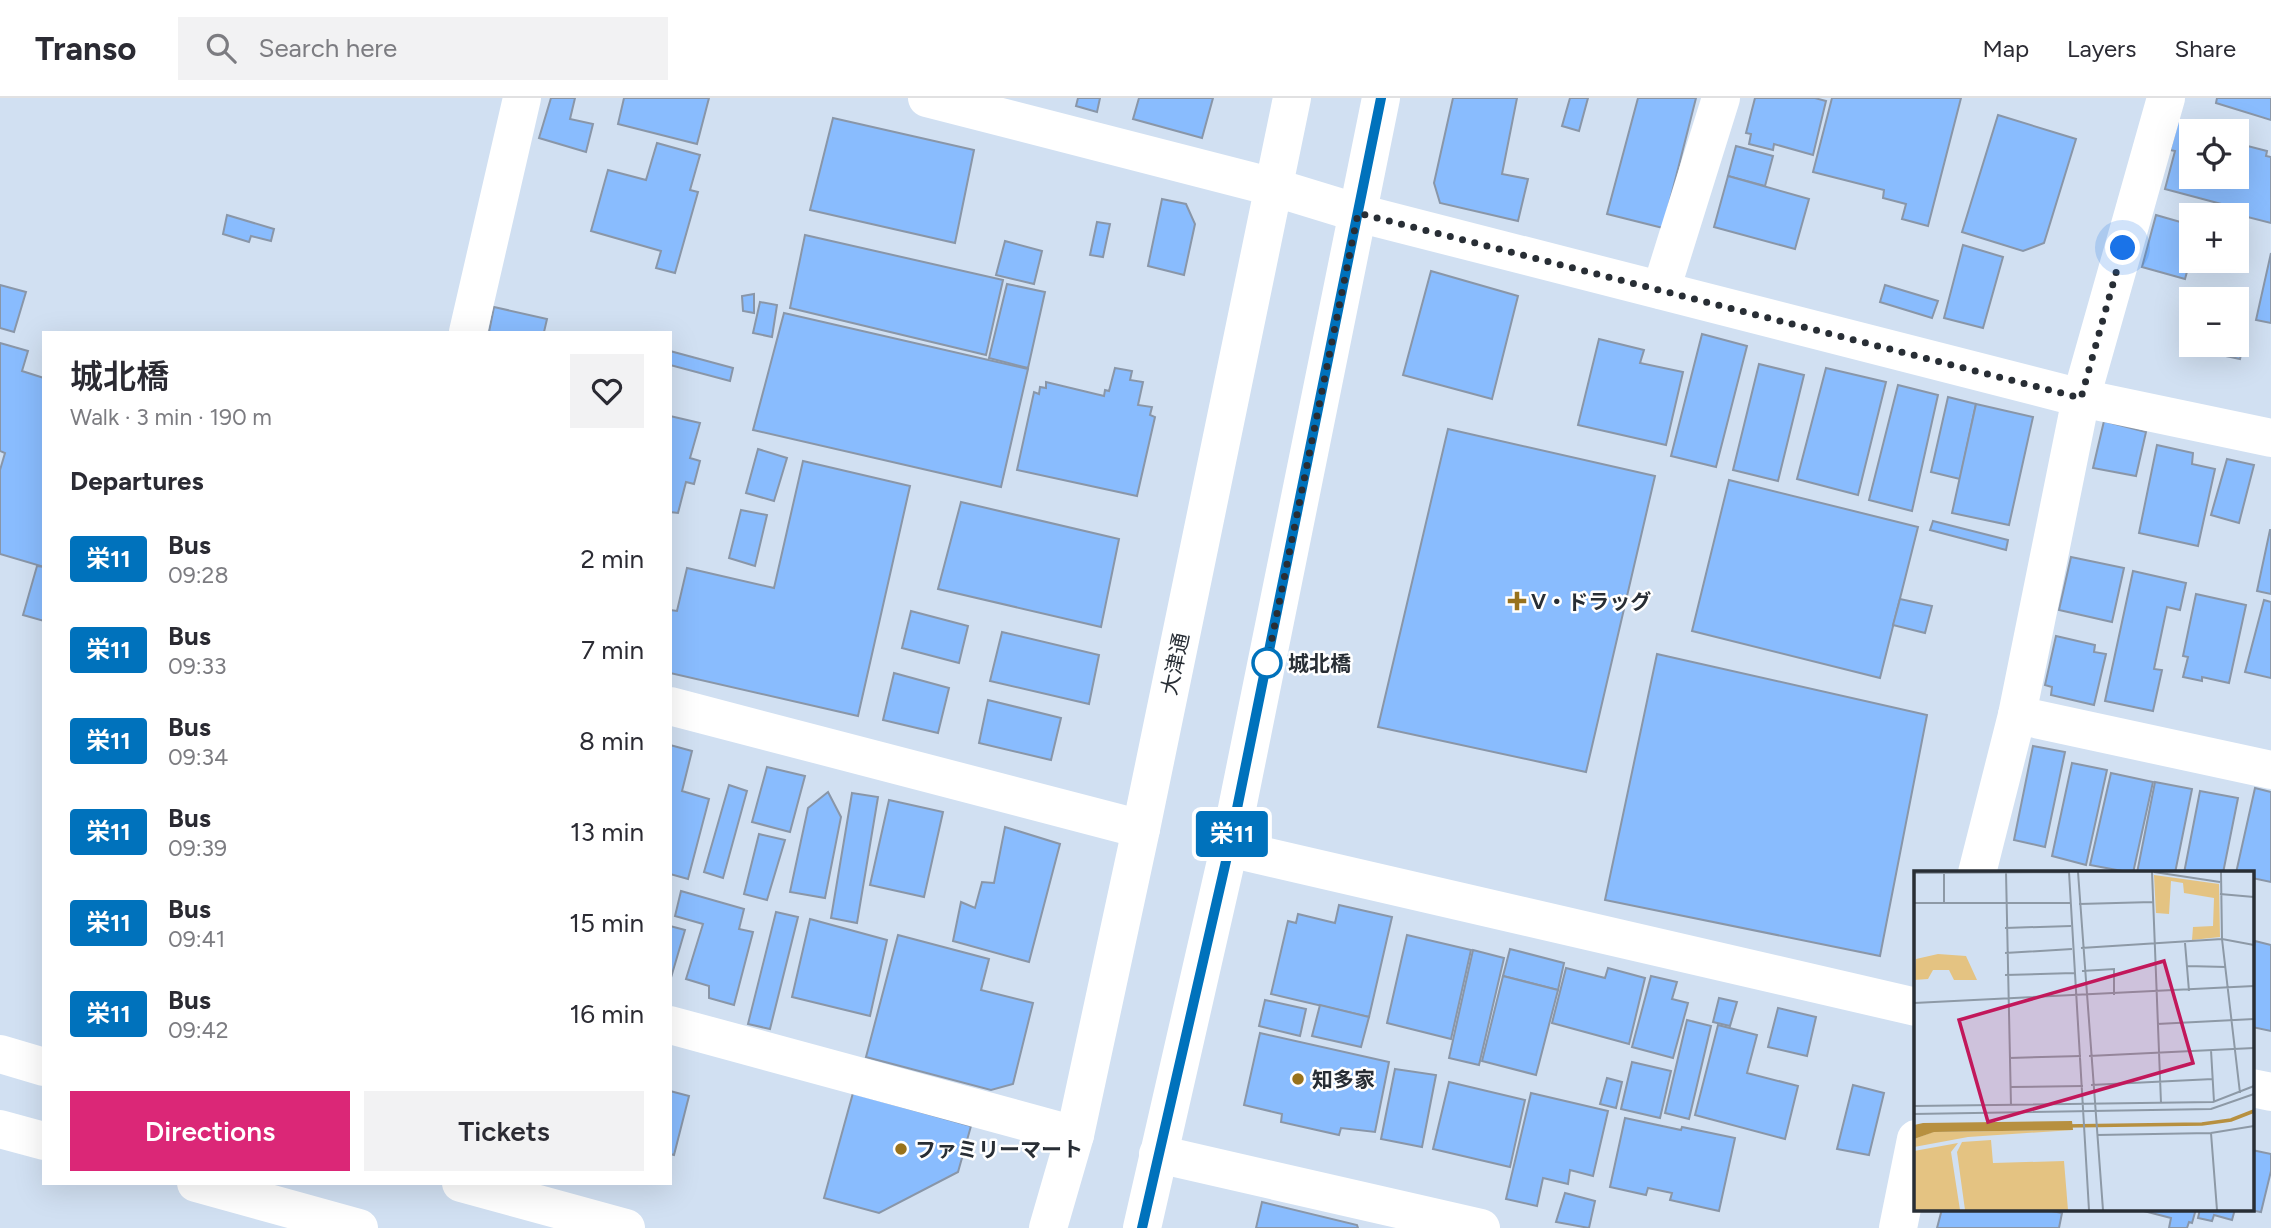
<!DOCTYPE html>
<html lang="en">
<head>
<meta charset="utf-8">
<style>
	:root { --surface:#fff; --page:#f2f2f3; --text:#2b2b33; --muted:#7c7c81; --line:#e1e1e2; --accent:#db2777 }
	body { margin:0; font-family:Figtree,"Noto Sans JP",sans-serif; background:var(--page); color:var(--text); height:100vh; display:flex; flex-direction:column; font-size:26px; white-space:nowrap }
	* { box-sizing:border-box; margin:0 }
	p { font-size:23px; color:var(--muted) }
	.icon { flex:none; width:38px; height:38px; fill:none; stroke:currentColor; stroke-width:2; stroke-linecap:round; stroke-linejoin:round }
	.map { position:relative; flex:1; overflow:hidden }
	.panel { position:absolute; left:42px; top:233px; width:630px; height:854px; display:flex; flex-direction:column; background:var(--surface); border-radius:0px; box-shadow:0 7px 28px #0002 }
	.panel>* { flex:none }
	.badge { padding:0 14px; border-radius:5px; font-size:24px; line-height:46px }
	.controls { position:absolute; left:2179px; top:21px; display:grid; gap:14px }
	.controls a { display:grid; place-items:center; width:70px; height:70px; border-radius:0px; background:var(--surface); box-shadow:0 7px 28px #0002; font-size:35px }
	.you { position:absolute; width:35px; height:35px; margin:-18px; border:5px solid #fff; border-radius:50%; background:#1a73e8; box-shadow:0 0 0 10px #1a73e833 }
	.map>.badge { position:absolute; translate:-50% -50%; box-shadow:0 0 0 4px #fff }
	h2 { padding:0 28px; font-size:26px; line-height:63px }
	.round { display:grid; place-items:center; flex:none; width:74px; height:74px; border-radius:0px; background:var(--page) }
	.headline { display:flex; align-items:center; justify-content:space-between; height:119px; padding:0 28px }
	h1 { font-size:33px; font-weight:600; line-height:52px }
	.cta { display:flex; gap:14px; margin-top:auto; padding:14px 28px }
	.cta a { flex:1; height:80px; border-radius:0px; background:var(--accent); color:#fff; font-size:28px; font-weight:600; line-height:80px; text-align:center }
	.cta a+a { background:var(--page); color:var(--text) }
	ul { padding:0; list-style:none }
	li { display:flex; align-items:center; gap:21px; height:91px; padding:0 28px }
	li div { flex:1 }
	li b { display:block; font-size:26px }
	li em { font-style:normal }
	li .badge { min-width:77px; font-weight:700; text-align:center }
	header { display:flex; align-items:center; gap:42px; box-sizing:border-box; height:98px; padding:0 35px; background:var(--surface); border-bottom:2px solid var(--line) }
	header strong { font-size:33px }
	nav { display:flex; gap:38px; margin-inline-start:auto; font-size:24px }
	.search { width:490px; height:63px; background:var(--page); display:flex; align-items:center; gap:18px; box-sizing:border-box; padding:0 24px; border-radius:0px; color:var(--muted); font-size:26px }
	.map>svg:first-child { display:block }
	.building { fill:#89bcfe; stroke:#8996a8; stroke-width:2 }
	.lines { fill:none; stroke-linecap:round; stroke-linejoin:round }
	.minor { stroke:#fff; stroke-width:38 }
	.line-casing { stroke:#fff; stroke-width:16 }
	.line { stroke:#0072bc; stroke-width:10 }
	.walk { stroke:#282e35; stroke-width:7; stroke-dasharray:0 12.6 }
	.poi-dot { fill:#98721c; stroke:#fff; stroke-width:2.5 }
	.stop-dot { fill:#fff; stroke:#0072bc; stroke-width:3.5 }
	.labels { text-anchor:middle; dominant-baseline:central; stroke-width:5; stroke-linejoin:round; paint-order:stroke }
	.poi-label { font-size:21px; font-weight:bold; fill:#282e35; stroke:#fff; text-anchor:start }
	.stop-label { font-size:21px; font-weight:bold; fill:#282e35; stroke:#fff; text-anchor:start }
	.street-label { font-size:21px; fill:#282e35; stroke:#fff }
	.inset-river { fill:none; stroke:#b79040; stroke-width:3.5 }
	.inset-road { fill:none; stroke:#8d99a6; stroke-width:2 }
	.view { fill:#c2185b; fill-opacity:0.15; stroke:#c2185b; stroke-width:3.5 }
	.inset-edge { fill:none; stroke:#282e35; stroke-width:3.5 }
</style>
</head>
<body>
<header>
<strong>Transo</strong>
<div class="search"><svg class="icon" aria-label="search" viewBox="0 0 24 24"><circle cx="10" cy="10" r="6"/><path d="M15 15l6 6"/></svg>Search here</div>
<nav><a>Map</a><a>Layers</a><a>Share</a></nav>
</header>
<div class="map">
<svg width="2271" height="1130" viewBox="0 0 2271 1130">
	<rect width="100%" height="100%" fill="#d1e0f2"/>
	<!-- building -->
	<g class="building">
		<path d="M 551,0 L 575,0 L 570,21 L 593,26 L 586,54 L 539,40 Z"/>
		<path d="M 624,0 L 709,0 L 697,46 L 618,26 Z"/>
		<path d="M 1078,0 L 1100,0 L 1097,14 L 1076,8 Z"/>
		<path d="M 1139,0 L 1213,0 L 1202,40 L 1133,21 Z"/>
		<path d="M 1453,0 L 1517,0 L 1502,76 L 1528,81 L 1518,123 L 1440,105 L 1434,85 Z"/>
		<path d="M 1570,0 L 1588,0 L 1579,33 L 1562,28 Z"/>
		<path d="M 1638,0 L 1696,0 L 1663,130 L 1607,116 Z"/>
		<path d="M 1755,0 L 1815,0 L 1826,3 L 1813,57 L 1774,46 L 1773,52 L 1749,46 L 1751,36 L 1746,35 Z"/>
		<path d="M 1832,0 L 1961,0 L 1928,128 L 1902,121 L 1906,106 L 1883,100 L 1884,92 L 1813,74 Z"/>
		<path d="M 2217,0 L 2271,0 L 2271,22 L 2216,5 Z"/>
		<path d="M 1998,17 L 2076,41 L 2044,145 L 2023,153 L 1962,134 Z"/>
		<path d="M 833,20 L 974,52 L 955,145 L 810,112 Z"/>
		<path d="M 2178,22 L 2221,33 L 2191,33 L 2191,79 L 2236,79 L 2236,45 L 2267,53 L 2266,58 L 2271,59 L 2271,125 L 2228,114 L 2229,108 L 2165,91 L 2175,53 L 2170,52 Z"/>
		<path d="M 657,45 L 700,57 L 690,92 L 698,94 L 675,175 L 656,170 L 661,153 L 591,133 L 608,72 L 646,82 Z"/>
		<path d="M 1736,48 L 1773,58 L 1765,88 L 1728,78 Z"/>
		<path d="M 1728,78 L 1809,101 L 1795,151 L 1714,129 Z"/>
		<path d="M 1162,101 L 1186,106 L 1195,126 L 1184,177 L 1148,168 Z"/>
		<path d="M 227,117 L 274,131 L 271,143 L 251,138 L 249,144 L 223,136 Z"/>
		<path d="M 2156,117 L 2191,127 L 2191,159 L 2185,181 L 2142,169 Z"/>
		<path d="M 1097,124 L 1110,126 L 1103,159 L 1090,157 Z"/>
		<path d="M 805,137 L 1003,182 L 986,257 L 790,210 Z"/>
		<path d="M 1005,143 L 1042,153 L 1034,186 L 996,177 Z"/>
		<path d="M 1963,147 L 2003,159 L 1983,230 L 1944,220 Z"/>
		<path d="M 2271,155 L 2271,225 L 2256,222 Z"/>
		<path d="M 1431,173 L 1518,198 L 1492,301 L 1403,277 Z"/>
		<path d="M 1007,186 L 1045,194 L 1028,270 L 989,260 Z"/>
		<path d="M 0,187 L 26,194 L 14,234 L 0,230 Z"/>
		<path d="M 1885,187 L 1938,203 L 1932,220 L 1880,204 Z"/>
		<path d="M 754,196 L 754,215 L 743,213 L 742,198 Z"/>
		<path d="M 760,204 L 777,207 L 772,239 L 753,235 Z"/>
		<path d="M 494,209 L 547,221 L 544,234 L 489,234 Z"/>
		<path d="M 784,215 L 1028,271 L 1001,389 L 753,332 Z"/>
		<path d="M 1702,236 L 1747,248 L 1716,369 L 1671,358 Z"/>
		<path d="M 1599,241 L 1644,252 L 1640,265 L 1683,274 L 1666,347 L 1578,327 Z"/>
		<path d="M 0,245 L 28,253 L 22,273 L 44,280 L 44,469 L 0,456 L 0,372 L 5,355 L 0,353 Z"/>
		<path d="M 2236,246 L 2243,248 L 2240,261 L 2207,254 L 2209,247 Z"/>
		<path d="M 670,253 L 733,270 L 730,283 L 670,267 Z"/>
		<path d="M 1759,266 L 1804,277 L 1778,383 L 1733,372 Z"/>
		<path d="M 1115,270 L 1132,273 L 1130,282 L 1143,284 L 1138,307 L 1152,309 L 1150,317 L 1155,319 L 1137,398 L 1017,372 L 1034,294 L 1039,296 L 1040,289 L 1046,290 L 1046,284 L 1104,298 L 1105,292 L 1109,293 Z"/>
		<path d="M 1826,270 L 1886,284 L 1858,397 L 1797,381 Z"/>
		<path d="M 1898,287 L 1938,297 L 1912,413 L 1869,402 Z"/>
		<path d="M 1948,299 L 1976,306 L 1960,381 L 1931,374 Z"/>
		<path d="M 1976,306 L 2033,319 L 2009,427 L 1952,415 Z"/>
		<path d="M 670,318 L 700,325 L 690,360 L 700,363 L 694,386 L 686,384 L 678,415 L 670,414 Z"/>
		<path d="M 2104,323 L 2146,334 L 2136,378 L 2093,370 Z"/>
		<path d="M 1448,331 L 1655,378 L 1586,674 L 1378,629 Z"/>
		<path d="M 2157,347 L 2193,355 L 2192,366 L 2215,371 L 2198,448 L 2139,435 Z"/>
		<path d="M 758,351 L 787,360 L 774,403 L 746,395 Z"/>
		<path d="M 2227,361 L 2254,367 L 2239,425 L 2211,417 Z"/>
		<path d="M 803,363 L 910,388 L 858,618 L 670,575 L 670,512 L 677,513 L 687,470 L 774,490 Z"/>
		<path d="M 1729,382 L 1918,429 L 1880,580 L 1692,533 Z"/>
		<path d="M 961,404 L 1119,441 L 1101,529 L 938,491 Z"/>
		<path d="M 741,412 L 767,417 L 755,468 L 729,460 Z"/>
		<path d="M 1933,423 L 2008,442 L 2006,452 L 1930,432 Z"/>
		<path d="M 2270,432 L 2271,432 L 2271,496 L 2257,493 Z"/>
		<path d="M 2071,459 L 2124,470 L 2112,524 L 2059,512 Z"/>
		<path d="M 37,468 L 44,469 L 44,523 L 23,517 Z"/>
		<path d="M 2133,473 L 2186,485 L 2180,512 L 2167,509 L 2154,571 L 2162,572 L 2153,613 L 2105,603 Z"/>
		<path d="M 2196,496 L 2246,507 L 2229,585 L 2202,579 L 2202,583 L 2183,579 L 2188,559 L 2183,558 Z"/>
		<path d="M 1900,501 L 1932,508 L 1925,535 L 1893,527 Z"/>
		<path d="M 2264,502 L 2271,504 L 2271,580 L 2245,574 Z"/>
		<path d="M 911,513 L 968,528 L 959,565 L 902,550 Z"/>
		<path d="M 1002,534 L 1099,557 L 1089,606 L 990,583 Z"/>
		<path d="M 2056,538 L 2095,547 L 2094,554 L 2106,556 L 2094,607 L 2051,597 L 2052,589 L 2045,587 Z"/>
		<path d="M 1657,556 L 1927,617 L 1880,858 L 1605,802 Z"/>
		<path d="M 894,575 L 949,590 L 938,635 L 883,622 Z"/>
		<path d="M 988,602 L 1061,620 L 1051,662 L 979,645 Z"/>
		<path d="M 670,647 L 692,653 L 682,693 L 709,701 L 688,781 L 670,776 Z"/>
		<path d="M 2033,648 L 2065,654 L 2045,749 L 2014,742 Z"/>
		<path d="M 2072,665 L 2107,672 L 2086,767 L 2052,758 Z"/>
		<path d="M 767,669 L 805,678 L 790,734 L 752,724 Z"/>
		<path d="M 2111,675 L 2153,684 L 2133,775 L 2090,767 Z"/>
		<path d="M 2155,684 L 2192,691 L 2175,775 L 2137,775 Z"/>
		<path d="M 729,687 L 747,693 L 723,780 L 704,774 Z"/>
		<path d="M 2255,690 L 2271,694 L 2271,784 L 2252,780 L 2252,775 L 2236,775 Z"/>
		<path d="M 2200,693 L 2238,700 L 2223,775 L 2184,775 Z"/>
		<path d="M 828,694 L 841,719 L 825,800 L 790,794 L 808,710 Z"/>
		<path d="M 852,695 L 878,699 L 857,825 L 831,820 Z"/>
		<path d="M 889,702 L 943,714 L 924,799 L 870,787 Z"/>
		<path d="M 1005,729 L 1060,746 L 1029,864 L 953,843 L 961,804 L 975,810 L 982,784 L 994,785 Z"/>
		<path d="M 759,736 L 785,742 L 767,802 L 744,796 Z"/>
		<path d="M 681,793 L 744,811 L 739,831 L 753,834 L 734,907 L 709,900 L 709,888 L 686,881 L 703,826 L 675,818 Z"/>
		<path d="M 1339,807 L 1392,819 L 1369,919 L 1271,896 L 1288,823 L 1296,825 L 1298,816 L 1335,825 Z"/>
		<path d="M 776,814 L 798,819 L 770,931 L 748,926 Z"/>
		<path d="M 810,821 L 887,842 L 870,918 L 792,899 Z"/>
		<path d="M 670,828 L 685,832 L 670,883 Z"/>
		<path d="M 898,837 L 989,861 L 981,892 L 1033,905 L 1013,986 L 991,992 L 866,959 Z"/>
		<path d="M 1407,837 L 1471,852 L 1451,941 L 1387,925 Z"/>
		<path d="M 2255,843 L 2271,847 L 2271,933 L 2252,929 L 2252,858 Z"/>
		<path d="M 1510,851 L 1564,865 L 1558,892 L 1503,878 Z"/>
		<path d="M 1473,852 L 1504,860 L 1479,967 L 1449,960 Z"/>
		<path d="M 1566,870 L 1605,880 L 1608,870 L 1645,880 L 1629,946 L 1552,925 Z"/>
		<path d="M 1503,878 L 1558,892 L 1536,977 L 1482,963 Z"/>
		<path d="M 1651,878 L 1677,884 L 1672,901 L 1688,905 L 1673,960 L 1632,949 Z"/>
		<path d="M 1719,900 L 1737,904 L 1730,928 L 1713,924 Z"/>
		<path d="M 1265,902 L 1306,911 L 1300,938 L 1259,928 Z"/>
		<path d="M 1320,907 L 1369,919 L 1361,949 L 1312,938 Z"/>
		<path d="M 1778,910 L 1816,919 L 1807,958 L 1768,949 Z"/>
		<path d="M 1687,922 L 1711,928 L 1689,1021 L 1665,1015 Z"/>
		<path d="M 1718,927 L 1757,937 L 1747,975 L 1798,988 L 1785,1041 L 1695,1017 Z"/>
		<path d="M 1260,935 L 1389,964 L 1375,1034 L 1341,1030 L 1339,1037 L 1281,1024 L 1282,1016 L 1244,1007 Z"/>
		<path d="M 1632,964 L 1671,973 L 1660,1020 L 1621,1011 Z"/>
		<path d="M 1395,971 L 1436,977 L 1422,1049 L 1381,1041 Z"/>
		<path d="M 1607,980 L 1622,984 L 1616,1010 L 1600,1006 Z"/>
		<path d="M 1449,984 L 1525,1002 L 1510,1069 L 1433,1051 Z"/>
		<path d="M 1853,987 L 1884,995 L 1869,1057 L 1837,1051 Z"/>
		<path d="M 670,993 L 689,998 L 674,1057 L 670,1056 Z"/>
		<path d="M 853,995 L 971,1028 L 958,1074 L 879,1115 L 824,1100 Z"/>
		<path d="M 1531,995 L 1608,1013 L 1593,1078 L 1570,1072 L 1568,1086 L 1543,1080 L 1537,1108 L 1506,1101 Z"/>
		<path d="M 1625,1020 L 1681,1032 L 1682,1029 L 1735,1040 L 1719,1113 L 1670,1102 L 1672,1095 L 1648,1090 L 1646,1097 L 1610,1089 Z"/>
		<path d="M 2252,1052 L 2271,1056 L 2271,1073 L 2261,1114 L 2244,1111 L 2252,1111 Z"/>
		<path d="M 1565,1095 L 1595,1103 L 1589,1130 L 1556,1124 Z"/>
		<path d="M 1262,1104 L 1357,1127 L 1358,1130 L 1256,1130 Z"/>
		<path d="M 1942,1111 L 2042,1111 L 2062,1115 L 2059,1130 L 1937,1130 Z"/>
		<path d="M 2136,1111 L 2196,1111 L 2192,1125 L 2189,1124 L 2187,1130 L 2169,1130 L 2171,1120 Z"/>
		<path d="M 2200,1111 L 2235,1111 L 2232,1122 L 2214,1117 L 2212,1123 L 2198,1120 Z"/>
	</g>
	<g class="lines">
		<!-- minor -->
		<g class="minor">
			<path d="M 927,0 L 1273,89 L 1358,115 L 2081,300 L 2271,340"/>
			<path d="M 1661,192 L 1721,0"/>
			<path d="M 468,234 L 522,0"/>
			<path d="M 670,608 L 1141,731"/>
			<path d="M 2017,617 L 2271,672"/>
			<path d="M 1229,750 L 1916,909"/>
			<path d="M 1977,775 L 2017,617 L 2081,300 L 2166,0"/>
			<path d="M 670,927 L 1075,1037"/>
			<path d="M 0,956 L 44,969"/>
			<path d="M 2252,990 L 2271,994"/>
			<path d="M 0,1031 L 44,1043"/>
			<path d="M 1158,1056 L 1481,1130"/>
			<path d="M 196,1085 L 359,1130"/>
			<path d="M 461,1085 L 626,1130"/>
			<path d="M 1048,1130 L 1075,1037 L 1141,731 L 1292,0"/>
			<path d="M 1142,1130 L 1229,750 L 1381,0"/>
			<path d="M 1898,1130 L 1916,1041"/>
		</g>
	</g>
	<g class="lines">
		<!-- line casing -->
		<g class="line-casing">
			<path id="line" d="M 1142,1130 L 1229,750 L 1381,0"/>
		</g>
		<!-- line -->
		<use href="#line" class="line"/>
		<!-- walk -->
		<path class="walk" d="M 1267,565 L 1358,115 L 2081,300 L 2123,150"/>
	</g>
	<!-- markers -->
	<g class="poi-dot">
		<path d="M1513.5 492.5h7v7h7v7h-7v7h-7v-7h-7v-7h7z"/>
		<circle cx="1298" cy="981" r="7"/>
		<circle cx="901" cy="1051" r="7"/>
	</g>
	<circle class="stop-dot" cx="1267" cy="565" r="14"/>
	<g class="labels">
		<!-- poi labels -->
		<g class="poi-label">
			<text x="1531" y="503">V・ドラッグ</text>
			<text x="1312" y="981">知多家</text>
			<text x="915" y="1051">ファミリーマート</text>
		</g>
		<!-- stop labels -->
		<g class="stop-label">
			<text x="1288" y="565">城北橋</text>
		</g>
		<!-- street labels -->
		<g class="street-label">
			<text transform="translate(1175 566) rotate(-78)">大津通</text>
		</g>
	</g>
	<!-- overview -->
	<g transform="translate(1914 773)">
		<rect width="340" height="340" fill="#d1e0f2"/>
		<path d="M 240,4 L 305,13 L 306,66 L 278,69 L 279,56 L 299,55 L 300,27 L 270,22 L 269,12 L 257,10 L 255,43 L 242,42 ZM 24,83 L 52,85 L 63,109 L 40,109 L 35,99 L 19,99 L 14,108 L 0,109 L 2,88 ZM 159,259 L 54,266 L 0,276 L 0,268 L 19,261 ZM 77,269 L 79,292 L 150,290 L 154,339 L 51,339 L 43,281 L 48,271 ZM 44,272 L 37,281 L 46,339 L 0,339 L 0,280 Z" fill="#e4c382"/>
		<path d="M 158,250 L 159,259 L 20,261 L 0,268 L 0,254 L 9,252 Z" fill="#b79040"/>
		<path class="inset-river" d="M 149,255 L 288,253 L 317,249 L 340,240"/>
		<path class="inset-road" d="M 92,1 L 97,235M 155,1 L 175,339M 164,1 L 189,339M 238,1 L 247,232M 240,1 L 306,11M 307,1 L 308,68 L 326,222M 0,2 L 155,1M 306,23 L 340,26M 0,32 L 156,32M 30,32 L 30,1M 165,33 L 239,31M 91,57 L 157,55M 271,72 L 275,120M 167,77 L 308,68 L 340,74M 91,82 L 158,78M 273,95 L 312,96M 168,100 L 200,98 L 200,124M 91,104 L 160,102M 0,132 L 340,115M 243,153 L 340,148M 297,179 L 300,231M 175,185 L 340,177M 95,187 L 167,185M 177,214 L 299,208M 96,216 L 169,215M 0,235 L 299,231 L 340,215M 0,243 L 297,238 L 340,223M 297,262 L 303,339M 183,264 L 297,262 L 340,255"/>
		<path class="view" d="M 250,90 L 279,192 L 74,251 L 45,149 Z"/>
		<rect width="340" height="340" class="inset-edge"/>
	</g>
</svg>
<div class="controls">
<a><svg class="icon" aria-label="locate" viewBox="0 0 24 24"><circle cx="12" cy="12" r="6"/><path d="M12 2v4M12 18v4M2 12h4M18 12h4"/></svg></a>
<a>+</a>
<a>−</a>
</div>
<div class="you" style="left:2123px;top:150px"></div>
<b class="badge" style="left:1232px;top:736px;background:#0072bc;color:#fff">栄11</b>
<section class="panel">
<div class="headline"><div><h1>城北橋</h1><p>Walk · 3 min · 190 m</p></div><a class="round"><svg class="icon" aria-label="heart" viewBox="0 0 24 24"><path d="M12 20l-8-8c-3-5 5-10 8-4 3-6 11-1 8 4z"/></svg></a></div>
<h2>Departures</h2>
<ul>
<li><span class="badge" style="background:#0072bc;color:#fff">栄11</span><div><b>Bus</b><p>09:28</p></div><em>2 min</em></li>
<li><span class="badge" style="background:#0072bc;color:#fff">栄11</span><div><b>Bus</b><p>09:33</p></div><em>7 min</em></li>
<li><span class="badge" style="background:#0072bc;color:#fff">栄11</span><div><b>Bus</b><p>09:34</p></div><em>8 min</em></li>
<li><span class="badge" style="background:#0072bc;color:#fff">栄11</span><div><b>Bus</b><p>09:39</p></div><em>13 min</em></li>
<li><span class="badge" style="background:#0072bc;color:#fff">栄11</span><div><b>Bus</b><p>09:41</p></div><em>15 min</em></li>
<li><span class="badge" style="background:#0072bc;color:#fff">栄11</span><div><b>Bus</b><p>09:42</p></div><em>16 min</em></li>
</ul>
<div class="cta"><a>Directions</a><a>Tickets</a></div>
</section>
</div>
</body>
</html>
